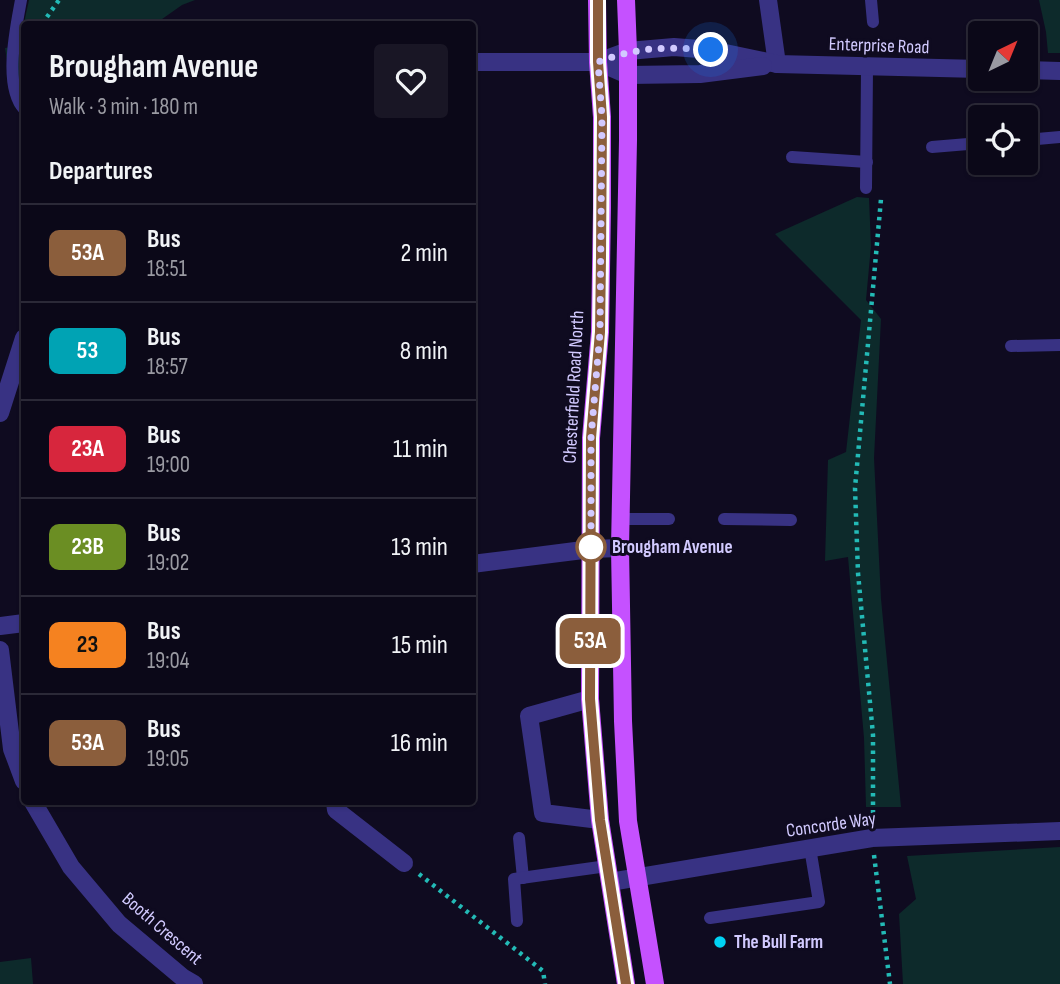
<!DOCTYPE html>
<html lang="en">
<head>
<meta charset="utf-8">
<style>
	:root { --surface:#0b0818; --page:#191625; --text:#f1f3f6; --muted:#9a9aa2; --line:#2b2937 }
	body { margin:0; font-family:"Sofia Sans Condensed",sans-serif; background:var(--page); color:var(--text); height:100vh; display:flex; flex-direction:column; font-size:26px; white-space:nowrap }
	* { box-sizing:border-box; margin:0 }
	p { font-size:23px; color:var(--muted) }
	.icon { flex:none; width:38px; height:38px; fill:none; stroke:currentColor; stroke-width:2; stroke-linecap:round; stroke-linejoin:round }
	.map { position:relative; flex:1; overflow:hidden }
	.sheet { position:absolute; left:21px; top:21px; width:455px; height:784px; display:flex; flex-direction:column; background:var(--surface); border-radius:7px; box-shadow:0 2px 5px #0004,0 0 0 2px var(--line) }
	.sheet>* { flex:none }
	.badge { padding:0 14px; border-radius:10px; font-size:24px; line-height:46px }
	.needle { width:46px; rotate:43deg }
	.fabs { position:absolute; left:968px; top:21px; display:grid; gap:14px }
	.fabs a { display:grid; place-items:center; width:70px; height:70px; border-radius:7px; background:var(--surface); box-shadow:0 2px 5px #0004,0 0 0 2px var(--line); font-size:35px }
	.you { position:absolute; width:35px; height:35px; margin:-18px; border:5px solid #fff; border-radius:50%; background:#1a73e8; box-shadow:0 0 0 10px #1a73e833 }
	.map>.badge { position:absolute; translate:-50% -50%; box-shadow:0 0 0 4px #fff }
	h2 { padding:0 28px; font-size:26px; line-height:63px }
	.round { display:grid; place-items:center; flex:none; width:74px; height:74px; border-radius:7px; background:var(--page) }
	.overview { display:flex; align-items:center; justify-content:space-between; height:119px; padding:0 28px }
	h1 { font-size:33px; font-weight:700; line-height:52px }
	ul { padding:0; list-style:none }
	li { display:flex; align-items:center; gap:21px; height:98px; padding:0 28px; border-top:2px solid var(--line) }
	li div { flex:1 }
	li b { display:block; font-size:26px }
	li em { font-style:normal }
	li .badge { min-width:77px; font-weight:700; text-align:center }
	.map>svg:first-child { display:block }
	.green { fill:#0d2a2b }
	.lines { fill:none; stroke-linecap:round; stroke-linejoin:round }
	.path { stroke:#23bab6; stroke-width:4.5; stroke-dasharray:3.5 5; stroke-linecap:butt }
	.lane { stroke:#383283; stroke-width:12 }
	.street { stroke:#383283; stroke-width:18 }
	.primary { stroke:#c551ff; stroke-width:18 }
	.line-casing { stroke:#fff; stroke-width:16 }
	.line { stroke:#8b5e3c; stroke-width:10 }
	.walk { stroke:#d2caff; stroke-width:7; stroke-dasharray:0 12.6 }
	.stop-dot { fill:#fff; stroke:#8b5e3c; stroke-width:3.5 }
	.poi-dot { fill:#00d3f5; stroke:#0f0b20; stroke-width:2.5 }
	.labels { text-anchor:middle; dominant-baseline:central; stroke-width:6; stroke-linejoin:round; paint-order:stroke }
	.street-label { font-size:19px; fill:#d2caff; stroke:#0f0b20 }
	.stop-label { font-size:19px; font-weight:bold; fill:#d2caff; stroke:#0f0b20; text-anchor:start }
	.poi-label { font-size:19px; font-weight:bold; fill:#d2caff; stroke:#0f0b20; text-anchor:start }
</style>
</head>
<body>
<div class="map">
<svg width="1060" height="984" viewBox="0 0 1060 984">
	<rect width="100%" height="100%" fill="#0f0b20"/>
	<!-- green -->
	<g class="green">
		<path d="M 29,0 L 195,0 L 182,5 L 155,24 L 24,24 L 24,117 L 14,106 L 5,48 L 19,46 Z"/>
		<path d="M 1039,0 L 1060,0 L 1060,53 L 1048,53 L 1046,32 Z"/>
		<path d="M 857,197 L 869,198 L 871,246 L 866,300 L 881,319 L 874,458 L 881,599 L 901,807 L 866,807 L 864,738 L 848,557 L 825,561 L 828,460 L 846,452 L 861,320 L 775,234 Z"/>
		<path d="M 1060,847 L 1060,984 L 903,984 L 899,914 L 916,899 L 907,856 Z"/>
		<path d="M 31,958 L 33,984 L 0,984 L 0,962 Z"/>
	</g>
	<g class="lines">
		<!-- path -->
		<g class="path">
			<path d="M 42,24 L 59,0"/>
			<path d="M 873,822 L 873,735 L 858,573 L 855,488 L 881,199 L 878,197"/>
			<path d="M 874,855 L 890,984"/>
			<path d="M 419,874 L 543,971 L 545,984"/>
		</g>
		<!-- lane -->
		<g class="lane">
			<path d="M 21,0 C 16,28 3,86 24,109"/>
			<path d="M 871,0 L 873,22"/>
			<path d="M 1026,140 L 1060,137"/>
			<path d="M 932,147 L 980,143"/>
			<path d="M 792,157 L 867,162"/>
			<path d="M 866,188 L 867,68"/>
			<path d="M 1011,346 L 1060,345"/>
			<path d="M 621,519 L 669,519"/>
			<path d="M 724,519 L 791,520"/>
			<path d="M 519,838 L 523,878"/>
			<path d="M 710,918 L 819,902 L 810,848"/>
			<path d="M 517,921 L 514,879 L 607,866"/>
		</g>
		<!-- street -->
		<g class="street">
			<path d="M 768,0 L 777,64"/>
			<path d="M 472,62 L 598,62 L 628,51 L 674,47 L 711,50 L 777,64 L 980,69"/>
			<path d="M 598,62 L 628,75 L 700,74 L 763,66"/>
			<path d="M 1026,70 L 1060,71"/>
			<path d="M 0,413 L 24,338"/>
			<path d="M 472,564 L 591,549 L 620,548"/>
			<path d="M 0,626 L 24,623"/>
			<path d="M 0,650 L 12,749 L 24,781"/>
			<path d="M 590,699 L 529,716 L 543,813 L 600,820"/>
			<path d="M 33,802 L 71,867 L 119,924 L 182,977 L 194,984"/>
			<path d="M 335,802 L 336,810 L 404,863"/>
			<path d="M 610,882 L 872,838 L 1060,831"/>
		</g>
		<!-- primary -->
		<g class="primary">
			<path d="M 597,0 L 598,62 L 602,117 L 602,208 L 600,332 L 591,438 L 590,699 L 600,820 L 626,984"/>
			<path d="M 626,0 L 628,51 L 628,140 L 620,548 L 623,721 L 628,821 L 655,984"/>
		</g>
	</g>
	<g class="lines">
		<!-- line casing -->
		<g class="line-casing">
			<path id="line" d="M 598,0 L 598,62 L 602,117 L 601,257 L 600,332 L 591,438 L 590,699 L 600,820 L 626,984"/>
		</g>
		<!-- line -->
		<use href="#line" class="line"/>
		<!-- walk -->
		<path class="walk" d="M 591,547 L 591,549 L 591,438 L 600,332 L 602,117 L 598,62 C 641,46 666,47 711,50"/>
	</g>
	<!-- markers -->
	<circle class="stop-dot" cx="591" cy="547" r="14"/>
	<circle class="poi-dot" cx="720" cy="942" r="7"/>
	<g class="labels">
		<!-- street labels -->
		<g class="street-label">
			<text transform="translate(879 46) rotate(2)">Enterprise Road</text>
			<text transform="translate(574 387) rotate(-87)">Chesterfield Road North</text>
			<text transform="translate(831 825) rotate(-8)">Concorde Way</text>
			<text transform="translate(162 929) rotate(41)">Booth Crescent</text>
		</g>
		<!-- stop labels -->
		<g class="stop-label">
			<text x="612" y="547">Brougham Avenue</text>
		</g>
		<!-- poi labels -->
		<g class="poi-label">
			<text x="734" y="942">The Bull Farm</text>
		</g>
	</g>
</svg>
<div class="fabs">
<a><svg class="needle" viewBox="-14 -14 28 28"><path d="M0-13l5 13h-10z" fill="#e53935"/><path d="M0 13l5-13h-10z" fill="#9a9aa2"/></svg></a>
<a><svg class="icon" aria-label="locate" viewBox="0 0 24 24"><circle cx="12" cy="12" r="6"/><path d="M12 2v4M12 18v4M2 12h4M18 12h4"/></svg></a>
</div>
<div class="you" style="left:711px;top:50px"></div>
<b class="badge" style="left:590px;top:641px;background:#8b5e3c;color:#fff">53A</b>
<section class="sheet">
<div class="overview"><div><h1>Brougham Avenue</h1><p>Walk · 3 min · 180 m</p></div><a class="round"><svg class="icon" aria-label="heart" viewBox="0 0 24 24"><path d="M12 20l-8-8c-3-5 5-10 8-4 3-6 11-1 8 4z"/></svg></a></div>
<h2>Departures</h2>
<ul>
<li><span class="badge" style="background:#8b5e3c;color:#fff">53A</span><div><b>Bus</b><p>18:51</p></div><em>2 min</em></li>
<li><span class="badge" style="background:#00a3b4;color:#fff">53</span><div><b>Bus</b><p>18:57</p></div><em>8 min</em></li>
<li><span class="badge" style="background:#d7263d;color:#fff">23A</span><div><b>Bus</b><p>19:00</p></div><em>11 min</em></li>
<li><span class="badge" style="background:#6b8e23;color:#fff">23B</span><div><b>Bus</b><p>19:02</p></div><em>13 min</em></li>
<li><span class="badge" style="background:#f58220;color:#111">23</span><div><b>Bus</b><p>19:04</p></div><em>15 min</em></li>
<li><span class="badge" style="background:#8b5e3c;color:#fff">53A</span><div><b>Bus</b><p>19:05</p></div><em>16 min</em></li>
</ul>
</section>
</div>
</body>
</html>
